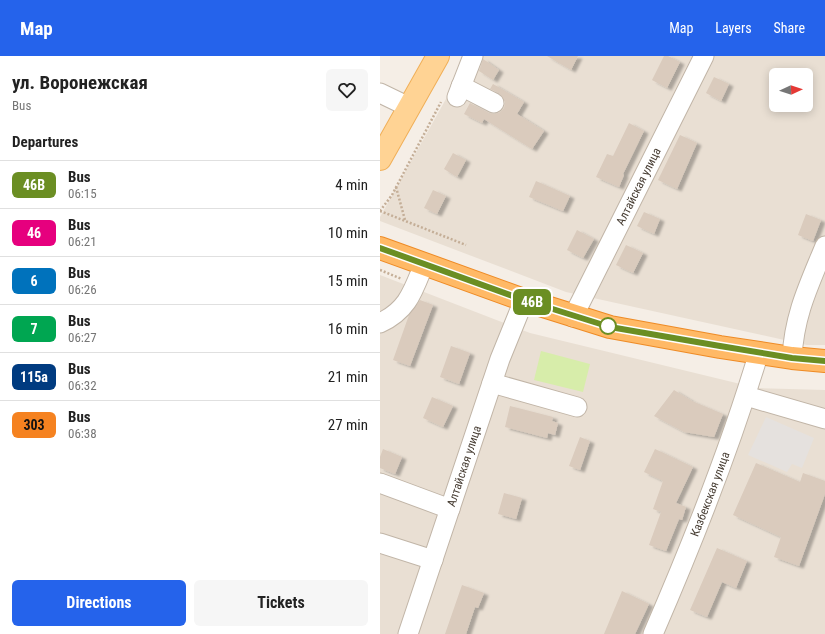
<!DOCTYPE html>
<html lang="en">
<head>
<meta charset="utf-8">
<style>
	:root { --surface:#fff; --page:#f6f6f6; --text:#222; --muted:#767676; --line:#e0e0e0; --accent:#2563eb }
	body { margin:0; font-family:"Roboto Condensed",sans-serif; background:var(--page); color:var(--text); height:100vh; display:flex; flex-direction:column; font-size:15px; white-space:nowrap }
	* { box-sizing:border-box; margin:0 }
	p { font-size:13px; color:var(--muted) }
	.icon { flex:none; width:22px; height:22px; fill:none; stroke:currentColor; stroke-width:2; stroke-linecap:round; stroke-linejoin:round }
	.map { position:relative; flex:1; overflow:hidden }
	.details { display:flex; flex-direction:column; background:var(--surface); width:380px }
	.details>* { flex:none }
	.badge { padding:0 8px; border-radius:6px; font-size:14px; line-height:26px }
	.needle { width:26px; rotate:87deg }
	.controls { position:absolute; left:389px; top:12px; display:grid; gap:8px }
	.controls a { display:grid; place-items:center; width:44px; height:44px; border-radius:6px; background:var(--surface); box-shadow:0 2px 10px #0003; font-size:20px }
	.map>.badge { position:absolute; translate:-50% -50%; box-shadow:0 0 0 2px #fff }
	h2 { padding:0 12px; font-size:15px; line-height:36px }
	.round { display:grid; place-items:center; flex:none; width:42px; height:42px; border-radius:6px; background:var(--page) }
	.overview { display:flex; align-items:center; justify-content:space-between; height:68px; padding:0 12px }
	h1 { font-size:19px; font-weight:700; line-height:30px }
	.cta { display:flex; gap:8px; margin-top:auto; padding:8px 12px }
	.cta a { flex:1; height:46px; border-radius:6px; background:var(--accent); color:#fff; font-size:16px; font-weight:700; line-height:46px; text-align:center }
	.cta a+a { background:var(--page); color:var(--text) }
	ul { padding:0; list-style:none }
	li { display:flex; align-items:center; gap:12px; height:48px; padding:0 12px; border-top:1px solid var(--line) }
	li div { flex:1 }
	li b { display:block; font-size:15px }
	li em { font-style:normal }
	li .badge { min-width:44px; font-weight:700; text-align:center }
	header { display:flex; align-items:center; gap:24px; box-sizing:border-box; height:56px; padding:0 20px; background:var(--accent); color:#fff }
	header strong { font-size:19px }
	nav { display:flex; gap:22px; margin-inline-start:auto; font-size:14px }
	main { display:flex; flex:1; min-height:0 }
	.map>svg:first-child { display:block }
	.residential { fill:#e9dfd3; fill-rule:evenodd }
	.green { fill:#d7edaa }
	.parking { fill:#e5e1de }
	.building { fill:#dacbbd; filter:url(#shadow) }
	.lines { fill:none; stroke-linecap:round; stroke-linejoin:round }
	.minor-casing { stroke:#c1b5a7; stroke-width:21 }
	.major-casing { stroke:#f0af58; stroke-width:24 }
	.highway-casing { stroke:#ee8b26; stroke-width:24 }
	.path { stroke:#c4ae97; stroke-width:2.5; stroke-dasharray:2 2; stroke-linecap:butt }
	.minor { stroke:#fff; stroke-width:19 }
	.major { stroke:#ffd394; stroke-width:22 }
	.highway { stroke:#ffb966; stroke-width:22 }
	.line-casing { stroke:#fff; stroke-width:9 }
	.line { stroke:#6b8e23; stroke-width:6 }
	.stop-dot { fill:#fff; stroke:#6b8e23; stroke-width:2 }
	.labels { text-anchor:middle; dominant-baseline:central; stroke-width:3.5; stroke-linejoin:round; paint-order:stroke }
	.street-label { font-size:12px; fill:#483e34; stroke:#fff }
</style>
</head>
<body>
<header>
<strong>Map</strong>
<nav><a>Map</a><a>Layers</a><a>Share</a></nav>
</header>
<main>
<section class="details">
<div class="overview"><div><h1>ул. Воронежская</h1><p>Bus</p></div><a class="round"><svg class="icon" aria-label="heart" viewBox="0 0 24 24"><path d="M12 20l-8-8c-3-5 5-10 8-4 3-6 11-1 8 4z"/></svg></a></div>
<h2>Departures</h2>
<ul>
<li><span class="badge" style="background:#6b8e23;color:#fff">46В</span><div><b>Bus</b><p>06:15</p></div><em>4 min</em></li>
<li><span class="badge" style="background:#e6007e;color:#fff">46</span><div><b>Bus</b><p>06:21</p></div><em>10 min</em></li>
<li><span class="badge" style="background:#0072bc;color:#fff">6</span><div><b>Bus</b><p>06:26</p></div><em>15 min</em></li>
<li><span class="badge" style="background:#00a651;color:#fff">7</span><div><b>Bus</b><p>06:27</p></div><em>16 min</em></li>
<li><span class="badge" style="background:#003b80;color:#fff">115а</span><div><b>Bus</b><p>06:32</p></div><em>21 min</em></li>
<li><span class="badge" style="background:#f58220;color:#111">303</span><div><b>Bus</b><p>06:38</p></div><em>27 min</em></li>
</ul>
<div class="cta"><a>Directions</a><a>Tickets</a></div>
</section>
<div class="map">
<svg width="445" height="578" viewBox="0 0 445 578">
	<defs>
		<filter id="shadow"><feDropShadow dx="4.5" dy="2.5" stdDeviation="1" flood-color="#0004"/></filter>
	</defs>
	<rect width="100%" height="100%" fill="#f5eee6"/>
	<!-- residential -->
	<g class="residential">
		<path d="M 90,0 L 445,0 L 445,289 L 427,289 L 186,236 L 0,165 L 0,161 ZM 396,19 L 426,19 L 426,49 L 396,49 Z"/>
		<path d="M 0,219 L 150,277 L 377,332 L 445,334 L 445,578 L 0,578 Z"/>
	</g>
	<!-- green -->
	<path class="green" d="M 161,295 L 210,308 L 203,336 L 154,324 Z"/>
	<!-- parking -->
	<path class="parking" d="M 386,361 L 434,382 L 422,412 L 412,408 L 407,416 L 368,399 Z"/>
	<!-- building -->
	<g class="building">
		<path d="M 167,0 L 198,0 L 191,14 Z"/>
		<path d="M 284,0 L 288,0 L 300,6 L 287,32 L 272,24 Z"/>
		<path d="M 103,3 L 119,14 L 113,24 L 99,15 Z"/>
		<path d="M 334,21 L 349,28 L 341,45 L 326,37 Z"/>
		<path d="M 113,28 L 144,46 L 137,58 L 164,75 L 152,93 L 104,63 L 102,67 L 84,58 L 90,47 L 109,57 L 115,58 L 120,56 L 124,52 L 125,46 L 119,37 L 110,33 Z"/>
		<path d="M 249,67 L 264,75 L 243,118 L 244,119 L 239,131 L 216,121 L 227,98 L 233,100 Z"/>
		<path d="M 300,79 L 317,87 L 297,133 L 278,124 Z"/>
		<path d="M 73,97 L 86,104 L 77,121 L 64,113 Z"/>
		<path d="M 156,125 L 190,140 L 183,155 L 149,141 Z"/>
		<path d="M 53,134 L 66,140 L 57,158 L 44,152 Z"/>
		<path d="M 264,156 L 280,163 L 274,178 L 257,170 Z"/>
		<path d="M 426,158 L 441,164 L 433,185 L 418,179 Z"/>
		<path d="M 197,174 L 214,183 L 203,202 L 187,194 Z"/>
		<path d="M 246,189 L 263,197 L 253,217 L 236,209 Z"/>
		<path d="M 40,244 L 53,249 L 30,310 L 13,304 L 29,259 Z"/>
		<path d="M 71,290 L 90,297 L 79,328 L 60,321 Z"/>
		<path d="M 294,334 L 312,345 L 343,358 L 334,381 L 304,376 L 274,360 Z"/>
		<path d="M 52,341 L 73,350 L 63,371 L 43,362 Z"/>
		<path d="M 130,350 L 173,361 L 172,365 L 178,367 L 175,379 L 168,377 L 167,382 L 125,371 Z"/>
		<path d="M 200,381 L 210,385 L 200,414 L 189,410 Z"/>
		<path d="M 3,393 L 22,401 L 15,418 L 0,412 L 0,401 Z"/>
		<path d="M 275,393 L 313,411 L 296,447 L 306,451 L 302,464 L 299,463 L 286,495 L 269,489 L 281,456 L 273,453 L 283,425 L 264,416 Z"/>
		<path d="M 376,407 L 420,426 L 423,417 L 445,425 L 445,438 L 419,510 L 394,501 L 401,481 L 353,459 Z"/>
		<path d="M 124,437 L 142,442 L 136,463 L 118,458 Z"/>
		<path d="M 337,492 L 367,505 L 356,532 L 342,526 L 327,561 L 310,554 Z"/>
		<path d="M 82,529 L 104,537 L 98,552 L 95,551 L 86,578 L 65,578 Z"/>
		<path d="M 242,535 L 269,548 L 255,578 L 224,578 Z"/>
	</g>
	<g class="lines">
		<!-- minor casing -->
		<g class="minor-casing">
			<g id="minor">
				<path d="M 81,30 L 114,47"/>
				<path d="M 0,37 L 29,51"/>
				<path d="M 77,41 L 93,0"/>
				<path id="s1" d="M 193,261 L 324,0"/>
				<path d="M 0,267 C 28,254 33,235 44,208"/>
				<path d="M 412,302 C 414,259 429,229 445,190"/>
				<path d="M 112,327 L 197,351"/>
				<path d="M 366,340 L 445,363"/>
				<path d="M 0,427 L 70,453"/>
				<path d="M 0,487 L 53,504"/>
				<path id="s2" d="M 28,578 L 120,303 L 144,244"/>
				<path id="s3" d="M 273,578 C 313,486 350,393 379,296"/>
			</g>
		</g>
		<!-- major casing -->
		<g class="major-casing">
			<path id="major" d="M 0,103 L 58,0"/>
		</g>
		<!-- highway casing -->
		<g class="highway-casing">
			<path id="highway" d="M 0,192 L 144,244 L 230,271 L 340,291 L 412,302 L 445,305"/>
		</g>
		<!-- path -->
		<g class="path">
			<path d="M 16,131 L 25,164"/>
			<path d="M 0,155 L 12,139 L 61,46"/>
			<path d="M 0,155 L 86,189"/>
			<path d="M 0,214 L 22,223"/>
		</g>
		<!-- minor -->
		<use href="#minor" class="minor"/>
		<!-- major -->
		<use href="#major" class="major"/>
		<!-- highway -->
		<use href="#highway" class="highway"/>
	</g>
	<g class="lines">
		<!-- line casing -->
		<g class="line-casing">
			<path id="line" d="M 0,192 L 144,244 L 230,271 L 340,290 L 412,302 L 445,305"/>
		</g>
		<!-- line -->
		<use href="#line" class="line"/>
	</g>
	<!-- markers -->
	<circle class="stop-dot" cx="228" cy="270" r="8"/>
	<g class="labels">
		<!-- street labels -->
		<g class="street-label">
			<text stroke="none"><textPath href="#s1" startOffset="146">Алтайская улица</textPath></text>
			<text stroke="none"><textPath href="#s2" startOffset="177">Алтайская улица</textPath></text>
			<text stroke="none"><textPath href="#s3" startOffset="151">Казбекская улица</textPath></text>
		</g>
	</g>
</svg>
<div class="controls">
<a><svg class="needle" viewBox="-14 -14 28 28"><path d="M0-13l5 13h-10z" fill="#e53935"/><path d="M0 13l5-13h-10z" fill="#767676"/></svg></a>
</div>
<b class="badge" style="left:152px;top:246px;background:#6b8e23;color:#fff">46В</b>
</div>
</main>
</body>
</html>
